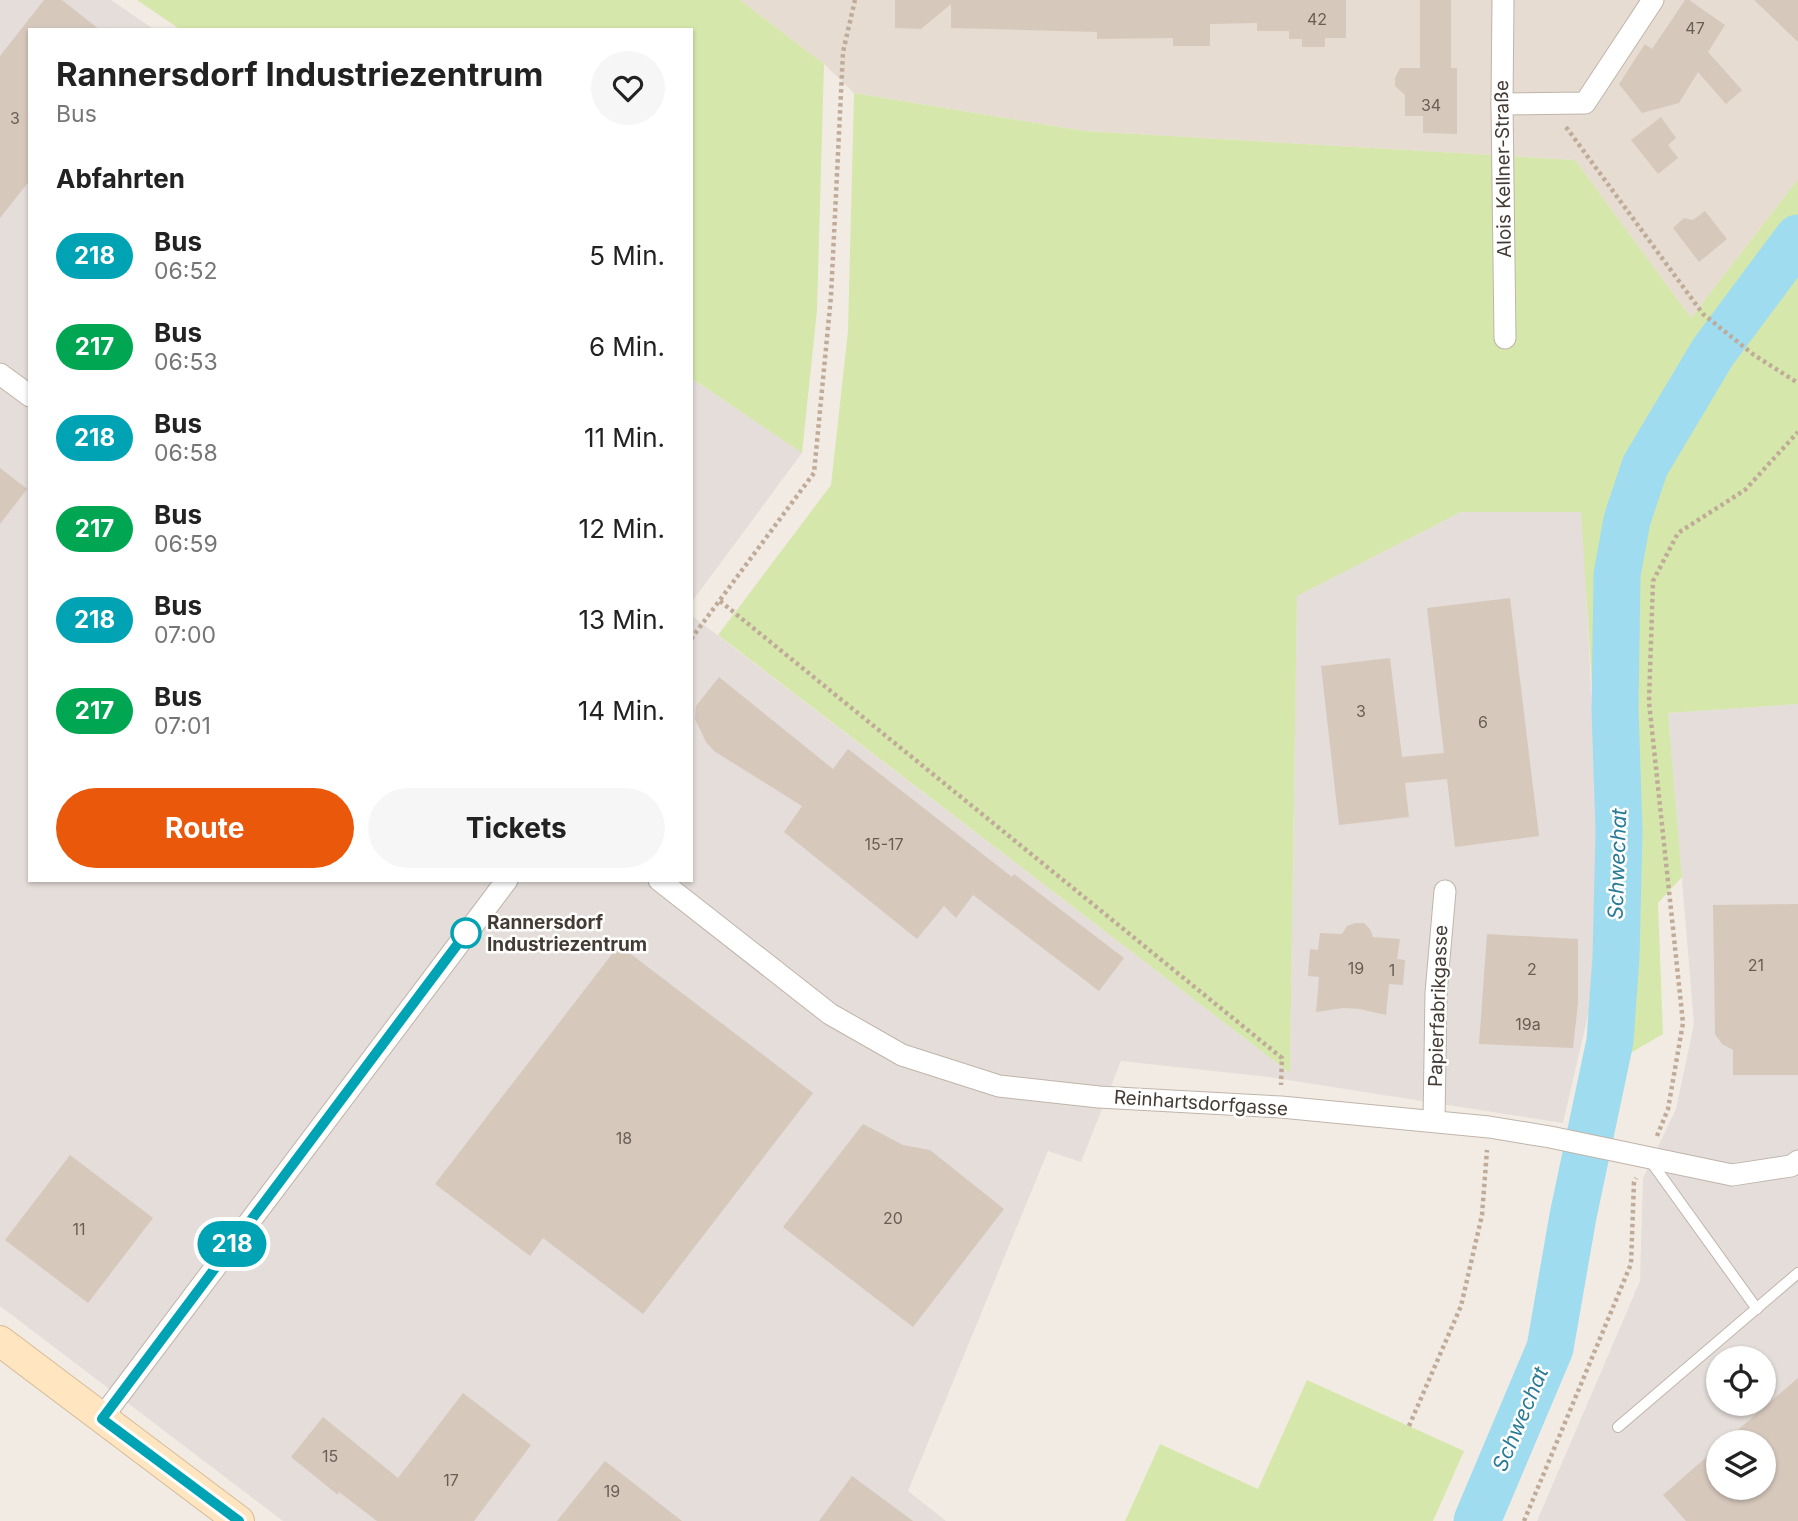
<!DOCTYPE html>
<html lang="de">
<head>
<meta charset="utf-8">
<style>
	:root { --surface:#fff; --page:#f6f6f6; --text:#222; --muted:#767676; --accent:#ea580c }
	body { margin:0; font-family:Inter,sans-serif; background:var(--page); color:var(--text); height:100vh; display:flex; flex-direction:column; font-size:26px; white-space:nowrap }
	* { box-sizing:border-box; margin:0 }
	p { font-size:23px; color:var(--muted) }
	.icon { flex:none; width:38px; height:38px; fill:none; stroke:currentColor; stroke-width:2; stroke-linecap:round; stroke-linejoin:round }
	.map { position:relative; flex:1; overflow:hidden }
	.sheet { position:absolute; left:28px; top:28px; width:665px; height:854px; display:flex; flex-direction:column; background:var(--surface); border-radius:0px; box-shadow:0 2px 5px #0004 }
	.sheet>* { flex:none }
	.badge { padding:0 14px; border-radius:23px; font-size:24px; line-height:46px }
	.tools { position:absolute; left:1706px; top:1346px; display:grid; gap:14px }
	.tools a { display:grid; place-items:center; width:70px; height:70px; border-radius:50%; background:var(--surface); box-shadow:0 2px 5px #0004; font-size:35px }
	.map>.badge { position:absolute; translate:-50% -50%; box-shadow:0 0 0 4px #fff }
	h2 { padding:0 28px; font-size:26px; line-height:63px }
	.round { display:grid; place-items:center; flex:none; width:74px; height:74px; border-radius:37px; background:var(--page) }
	.summary { display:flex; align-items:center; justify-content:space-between; height:119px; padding:0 28px }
	h1 { font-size:33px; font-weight:700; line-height:52px }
	.action { display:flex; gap:14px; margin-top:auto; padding:14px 28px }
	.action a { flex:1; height:80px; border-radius:42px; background:var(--accent); color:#fff; font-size:28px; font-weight:700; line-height:80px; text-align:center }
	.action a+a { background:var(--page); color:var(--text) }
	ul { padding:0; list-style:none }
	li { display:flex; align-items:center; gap:21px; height:91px; padding:0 28px }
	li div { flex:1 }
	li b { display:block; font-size:26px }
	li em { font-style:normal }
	li .badge { min-width:77px; font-weight:700; text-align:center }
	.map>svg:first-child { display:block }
	.residential { fill:#e6dcd2 }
	.industrial { fill:#e4ddd9; fill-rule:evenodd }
	.green { fill:#d6e7ac }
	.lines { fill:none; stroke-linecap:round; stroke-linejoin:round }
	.river { stroke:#9fdcf0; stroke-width:47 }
	.building { fill:#d7c8bc }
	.lane-casing { stroke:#c0b4aa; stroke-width:12 }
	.street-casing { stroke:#c0b4aa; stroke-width:23 }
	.secondary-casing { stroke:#d6ba95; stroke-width:32 }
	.path { stroke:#bfab98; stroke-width:4.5; stroke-dasharray:3.5 3.5; stroke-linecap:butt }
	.lane { stroke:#fff; stroke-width:10 }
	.street { stroke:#fff; stroke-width:21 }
	.secondary { stroke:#ffe6c1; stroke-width:30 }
	.line-casing { stroke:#fff; stroke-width:16 }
	.line { stroke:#00a3b4; stroke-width:10 }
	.stop-dot { fill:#fff; stroke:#00a3b4; stroke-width:3.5 }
	.labels { text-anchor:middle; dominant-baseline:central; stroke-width:5; stroke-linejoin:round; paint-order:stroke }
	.number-label { font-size:16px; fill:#695e56 }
	.street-label { font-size:19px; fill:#443b34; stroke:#fff }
	.stop-label { font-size:19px; font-weight:bold; fill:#443b34; stroke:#fff; text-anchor:start }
	.water-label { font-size:21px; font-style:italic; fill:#297b98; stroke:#fff }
</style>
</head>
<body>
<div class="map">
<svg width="1798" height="1521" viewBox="0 0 1798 1521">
	<rect width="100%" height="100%" fill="#f2ebe4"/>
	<!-- residential -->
	<path class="residential" d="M 740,0 L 1798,0 L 1798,179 L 1691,318 L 1575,160 L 1085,131 L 854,93 L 824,64 Z"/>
	<!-- industrial -->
	<g class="industrial">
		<path d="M 0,0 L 111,0 L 155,30 L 30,30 L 30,880 L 691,880 L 691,615 L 1290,1073 L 1297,596 L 1461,512 L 1582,512 L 1604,946 L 1563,1123 L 1269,1077 L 1121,1061 L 1081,1162 L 1048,1151 L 908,1491 L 946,1521 L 283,1521 L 0,1306 Z"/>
		<path d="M 691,378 L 802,453 L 691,603 Z"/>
		<path d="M 1798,704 L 1798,1521 L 1537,1521 L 1640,1281 L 1643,1178 L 1676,1109 L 1694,1024 L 1668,713 ZM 1718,1358 L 1764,1358 L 1764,1404 L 1718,1404 ZM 1718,1442 L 1764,1442 L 1764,1488 L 1718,1488 Z"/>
	</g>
	<!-- green -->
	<g class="green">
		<path d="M 137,0 L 740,0 L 824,64 L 817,310 L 802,453 L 691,378 L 691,30 L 181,30 Z"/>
		<path d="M 854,93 L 1085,131 L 1575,160 L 1691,318 L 1798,179 L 1798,704 L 1668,713 L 1682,877 L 1658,903 L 1663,1034 L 1629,1054 L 1632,861 L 1594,719 L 1581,512 L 1461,512 L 1297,596 L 1290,1073 L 718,635 L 831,485 L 848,331 Z"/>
		<path d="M 1307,1380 L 1464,1451 L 1433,1521 L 1125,1521 L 1160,1444 L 1258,1489 Z"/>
	</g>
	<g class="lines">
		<!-- river -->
		<path class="river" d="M 1477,1521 L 1550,1348 L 1573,1216 L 1610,1041 L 1616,957 L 1619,831 L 1615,709 L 1617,575 L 1627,520 L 1645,466 L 1713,352 L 1798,238"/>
	</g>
	<!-- building -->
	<g class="building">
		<path d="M 44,0 L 62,0 L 100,30 L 30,30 L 30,180 L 0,218 L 0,56 Z"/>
		<path d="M 895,0 L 1346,0 L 1346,38 L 1325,38 L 1325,47 L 1302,47 L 1302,39 L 1289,39 L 1289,31 L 1257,31 L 1257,23 L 1210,24 L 1210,46 L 1173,46 L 1173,38 L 1097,39 L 1097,32 L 951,28 L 951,4 L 921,29 L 895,28 Z"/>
		<path d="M 1420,0 L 1451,0 L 1451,68 L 1457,68 L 1457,134 L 1423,133 L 1423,116 L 1405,116 L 1405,95 L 1395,86 L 1395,78 L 1400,68 L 1420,68 Z"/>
		<path d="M 1685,0 L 1689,0 L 1725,25 L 1708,52 L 1742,90 L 1726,104 L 1698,72 L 1679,103 L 1642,113 L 1619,84 L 1645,44 L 1652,49 Z"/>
		<path d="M 1754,0 L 1798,0 L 1798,42 Z"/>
		<path d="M 1661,117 L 1676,138 L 1668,145 L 1678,158 L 1658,174 L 1631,140 Z"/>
		<path d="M 1705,211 L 1727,239 L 1699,262 L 1673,228 L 1684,218 L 1693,220 Z"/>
		<path d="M 0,468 L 27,489 L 0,524 Z"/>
		<path d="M 1510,598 L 1539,836 L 1455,847 L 1447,779 L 1405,783 L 1409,817 L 1339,825 L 1321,666 L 1390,658 L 1402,757 L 1444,753 L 1427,608 Z"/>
		<path d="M 719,677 L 833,769 L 848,749 L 1012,877 L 1014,874 L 1124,958 L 1099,991 L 973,895 L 956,918 L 944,906 L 917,939 L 784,832 L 802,806 L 714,751 L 706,742 L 695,719 L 696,706 Z"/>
		<path d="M 1798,904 L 1798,1075 L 1733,1075 L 1733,1050 L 1722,1044 L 1715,1034 L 1713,905 Z"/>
		<path d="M 1355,923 L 1364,923 L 1370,929 L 1373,937 L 1400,939 L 1397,959 L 1405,960 L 1403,985 L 1389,984 L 1386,1015 L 1360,1009 L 1343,1008 L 1316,1012 L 1319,977 L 1308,976 L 1310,949 L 1318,950 L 1320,933 L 1342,934 L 1347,926 Z"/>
		<path d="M 1487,934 L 1578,939 L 1578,1003 L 1573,1048 L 1479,1044 Z"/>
		<path d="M 619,945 L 813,1093 L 643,1314 L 543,1238 L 530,1256 L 435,1184 Z"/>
		<path d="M 863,1124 L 903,1145 L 930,1150 L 1004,1209 L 913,1327 L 783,1227 Z"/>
		<path d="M 70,1155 L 153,1218 L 88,1303 L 5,1240 Z"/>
		<path d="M 1798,1378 L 1798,1521 L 1686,1521 L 1663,1495 L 1718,1447 L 1718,1488 L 1764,1488 L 1764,1442 L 1724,1442 Z"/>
		<path d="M 463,1393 L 531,1445 L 474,1521 L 377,1521 L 339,1492 L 338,1495 L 291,1457 L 323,1417 L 398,1478 Z"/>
		<path d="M 605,1461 L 682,1521 L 557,1521 Z"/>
		<path d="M 852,1476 L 913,1521 L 819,1521 Z"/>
	</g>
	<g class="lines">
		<!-- lane casing -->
		<g class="lane-casing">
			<g id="lane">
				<path d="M 1649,1159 L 1757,1309"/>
				<path d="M 1618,1427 L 1798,1273"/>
			</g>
		</g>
		<!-- street casing -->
		<g class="street-casing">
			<g id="street">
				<path d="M 1503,0 L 1502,104 L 1505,338"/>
				<path d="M 1502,104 L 1585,103 L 1653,0"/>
				<path d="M 0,374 L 30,396"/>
				<path d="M 659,880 L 830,1014 L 902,1055 L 999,1086 L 1099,1097 L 1281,1107 L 1489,1127 L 1550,1137 L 1732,1175 L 1791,1166 L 1798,1161"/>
				<path d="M 1434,1121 L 1436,993 L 1445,891"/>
				<path d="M 101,1419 L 507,880"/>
			</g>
		</g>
		<!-- secondary casing -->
		<g class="secondary-casing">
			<path id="secondary" d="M 0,1341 L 239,1521"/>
		</g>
		<!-- path -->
		<g class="path">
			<path d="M 1566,127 L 1703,314 L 1754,355 L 1798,383"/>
			<path d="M 720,601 L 1282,1058 L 1281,1085"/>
			<path d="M 691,639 L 814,473 L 831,296 L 843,52 L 855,0"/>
			<path d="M 1657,1136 L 1668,1109 L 1683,1023 L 1649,702 L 1653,581 L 1678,533 L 1745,490 L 1798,432"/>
			<path d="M 1409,1426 L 1461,1306 L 1482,1215 L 1487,1150"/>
			<path d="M 1524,1521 L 1631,1264 L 1634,1182 L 1636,1178"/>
		</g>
		<!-- lane -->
		<use href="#lane" class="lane"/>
		<!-- street -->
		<use href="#street" class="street"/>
		<!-- secondary -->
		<use href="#secondary" class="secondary"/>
	</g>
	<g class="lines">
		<!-- line casing -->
		<g class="line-casing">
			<path id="line" d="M 239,1521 L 102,1419 L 466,933"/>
		</g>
		<!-- line -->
		<use href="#line" class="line"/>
	</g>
	<!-- markers -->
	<circle class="stop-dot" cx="466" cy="933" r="14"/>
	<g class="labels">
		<!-- number labels -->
		<g class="number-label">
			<text x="1317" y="19">42</text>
			<text x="1695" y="28">47</text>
			<text x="1431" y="105">34</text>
			<text x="15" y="118">3</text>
			<text x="1361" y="711">3</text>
			<text x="1483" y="722">6</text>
			<text x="884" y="844">15-17</text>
			<text x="1756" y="965">21</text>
			<text x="1356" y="968">19</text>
			<text x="1532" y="969">2</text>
			<text x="1392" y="970">1</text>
			<text x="1528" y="1024">19a</text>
			<text x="624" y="1138">18</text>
			<text x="893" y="1218">20</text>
			<text x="79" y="1229">11</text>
			<text x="330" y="1456">15</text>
			<text x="451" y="1480">17</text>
			<text x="612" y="1491">19</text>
		</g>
		<!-- street labels -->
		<g class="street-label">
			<text transform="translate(1503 169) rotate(-91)">Alois Kellner-Straße</text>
			<text transform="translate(1438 1006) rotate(-88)">Papierfabrikgasse</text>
			<text transform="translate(1201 1103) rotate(4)">Reinhartsdorfgasse</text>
		</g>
		<!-- stop labels -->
		<g class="stop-label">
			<text x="487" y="922">Rannersdorf<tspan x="487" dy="22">Industriezentrum</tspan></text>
		</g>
		<!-- water labels -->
		<g class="water-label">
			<text transform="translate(1617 864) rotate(-88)">Schwechat</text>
			<text transform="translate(1520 1419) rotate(-67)">Schwechat</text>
		</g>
	</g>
</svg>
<div class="tools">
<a><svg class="icon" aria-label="locate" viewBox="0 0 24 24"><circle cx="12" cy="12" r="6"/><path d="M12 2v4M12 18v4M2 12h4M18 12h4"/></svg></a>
<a><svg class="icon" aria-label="layers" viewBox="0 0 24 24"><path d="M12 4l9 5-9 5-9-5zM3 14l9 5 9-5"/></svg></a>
</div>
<b class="badge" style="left:232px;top:1244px;background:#00a3b4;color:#fff">218</b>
<section class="sheet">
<div class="summary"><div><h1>Rannersdorf Industriezentrum</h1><p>Bus</p></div><a class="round"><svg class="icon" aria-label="heart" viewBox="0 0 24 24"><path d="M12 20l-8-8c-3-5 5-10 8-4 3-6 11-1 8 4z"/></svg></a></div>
<h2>Abfahrten</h2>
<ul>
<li><span class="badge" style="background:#00a3b4;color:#fff">218</span><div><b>Bus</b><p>06:52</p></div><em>5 Min.</em></li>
<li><span class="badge" style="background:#00a651;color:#fff">217</span><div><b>Bus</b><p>06:53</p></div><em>6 Min.</em></li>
<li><span class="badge" style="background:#00a3b4;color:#fff">218</span><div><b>Bus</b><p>06:58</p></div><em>11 Min.</em></li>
<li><span class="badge" style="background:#00a651;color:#fff">217</span><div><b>Bus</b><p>06:59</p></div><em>12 Min.</em></li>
<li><span class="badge" style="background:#00a3b4;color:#fff">218</span><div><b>Bus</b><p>07:00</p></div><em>13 Min.</em></li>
<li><span class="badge" style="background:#00a651;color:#fff">217</span><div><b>Bus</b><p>07:01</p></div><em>14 Min.</em></li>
</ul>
<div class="action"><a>Route</a><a>Tickets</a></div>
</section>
</div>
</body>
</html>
